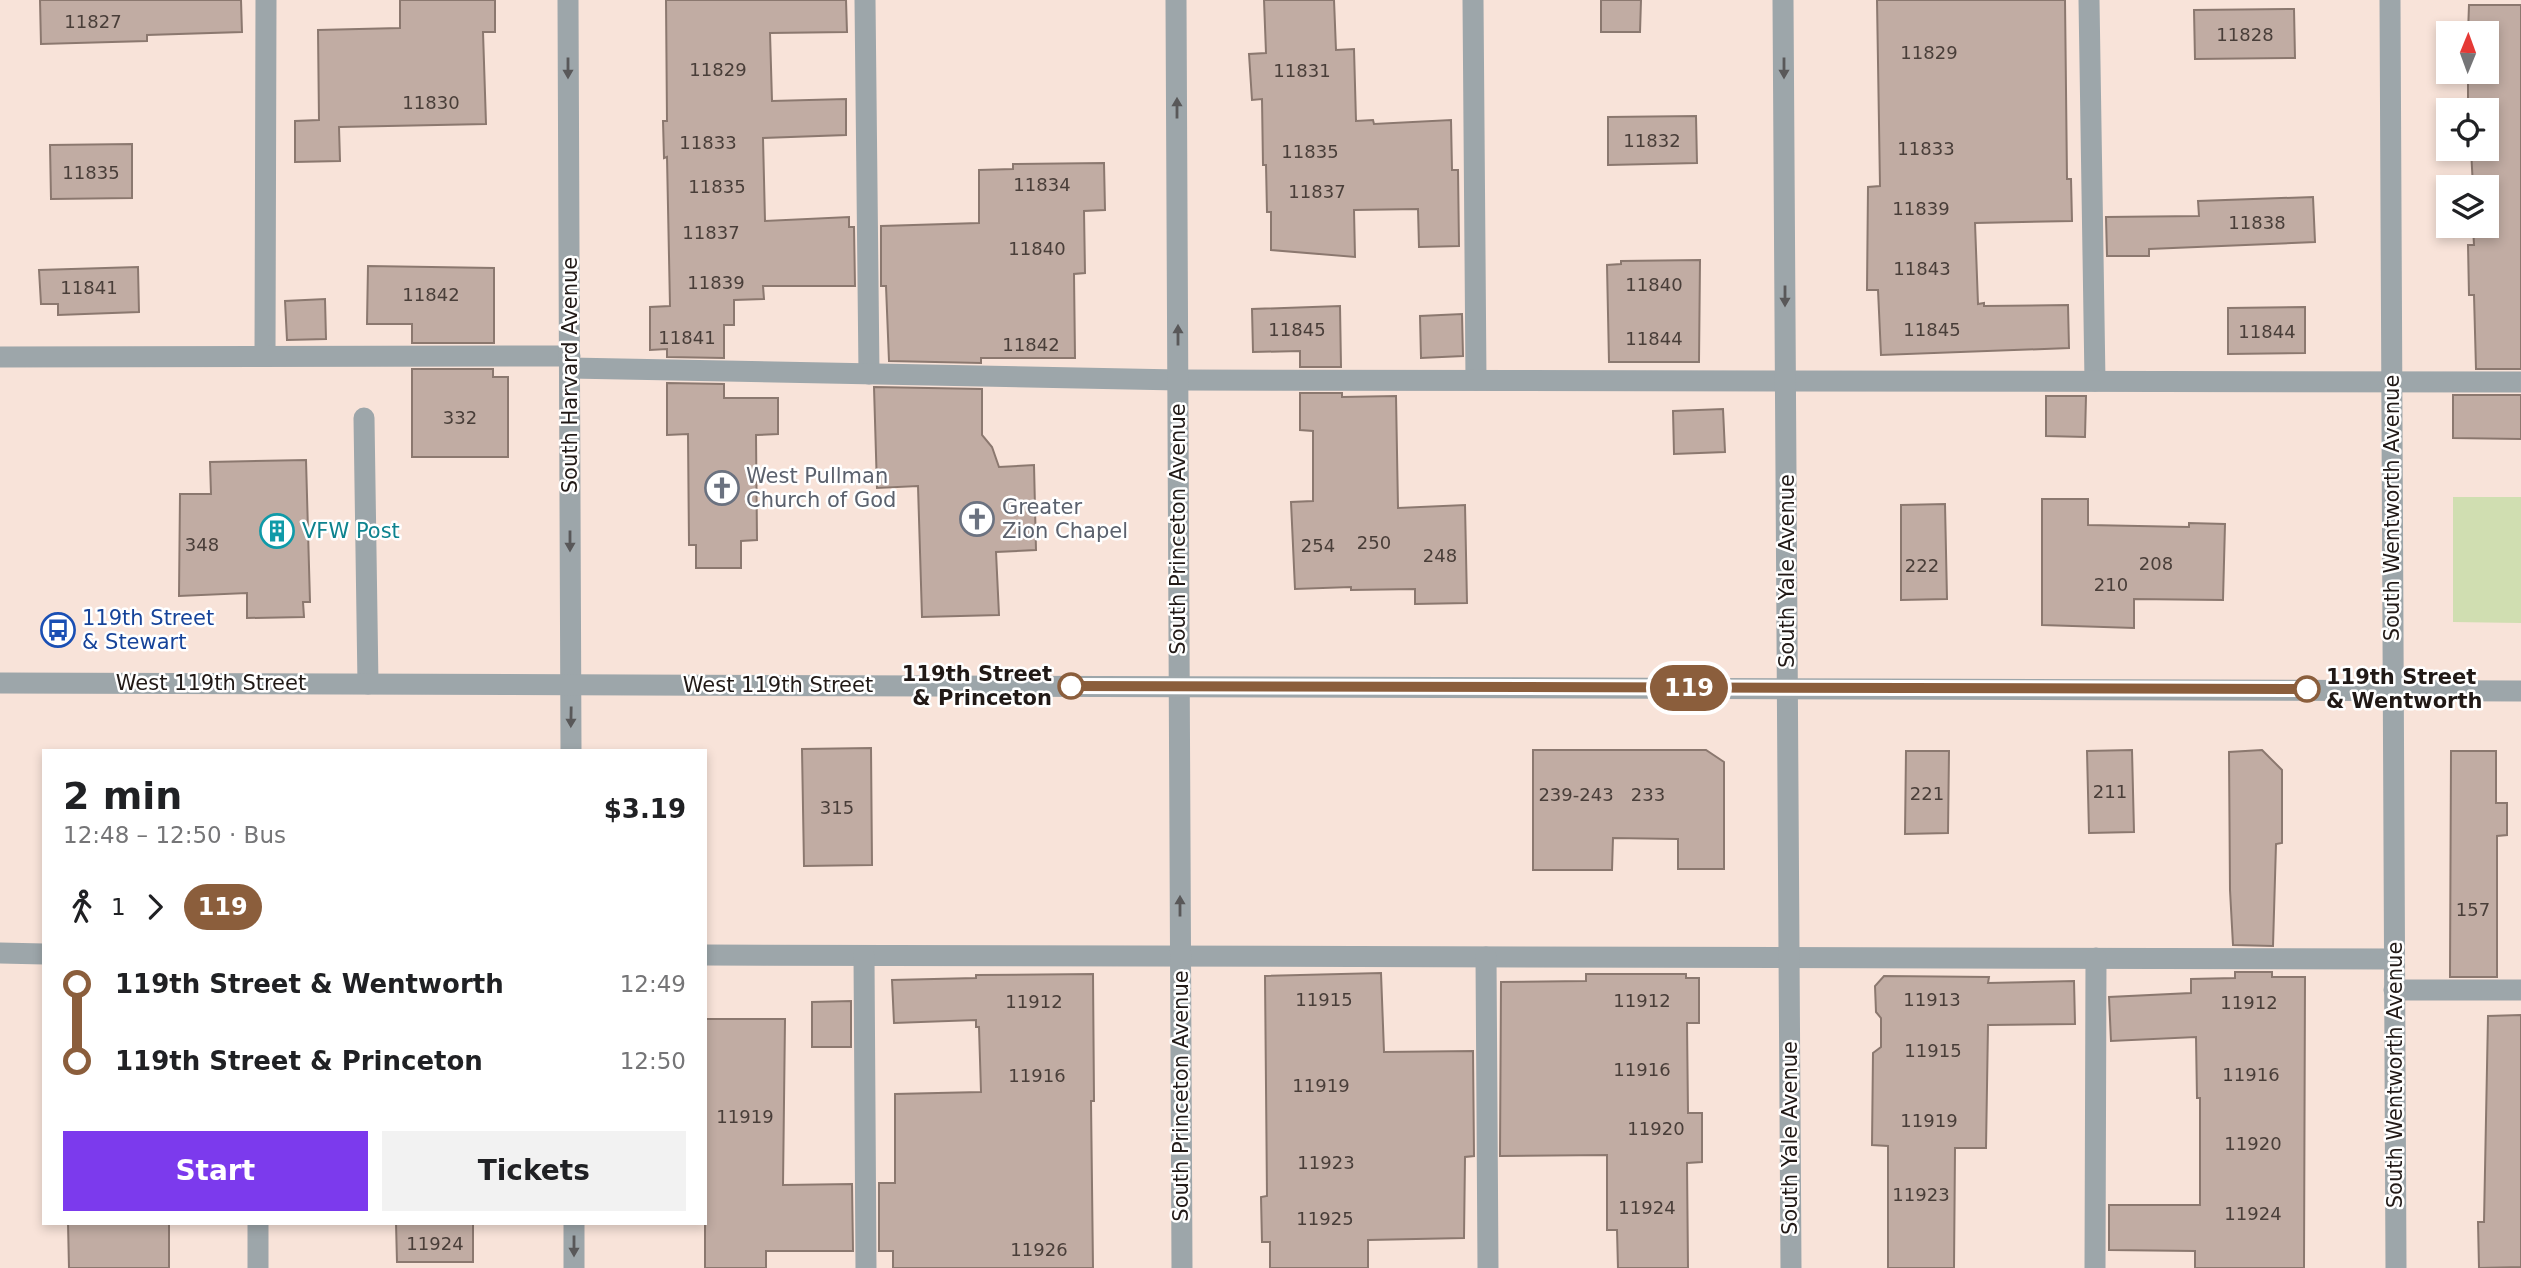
<!DOCTYPE html>
<html lang="en">
<head>
<meta charset="utf-8">
<style>
	:root { --surface:#fff; --page:#f2f2f2; --text:#202124; --muted:#757577; --accent:#7c3aed }
	body { margin:0; font-family:"DejaVu Sans",sans-serif; background:var(--page); color:var(--text); height:100vh; display:flex; flex-direction:column; font-size:26px; white-space:nowrap }
	* { box-sizing:border-box; margin:0 }
	p { font-size:23px; color:var(--muted) }
	.icon { flex:none; width:38px; height:38px; fill:none; stroke:currentColor; stroke-width:2; stroke-linecap:round; stroke-linejoin:round }
	.map { position:relative; flex:1; overflow:hidden }
	.sheet { position:absolute; left:42px; top:749px; width:665px; height:476px; display:flex; flex-direction:column; background:var(--surface); border-radius:0px; box-shadow:0 4px 10px #0003 }
	.sheet>* { flex:none }
	.badge { padding:0 14px; border-radius:23px; font-size:24px; line-height:46px }
	.needle { width:46px; rotate:1deg }
	.tools { position:absolute; left:2436px; top:21px; display:grid; gap:14px }
	.tools a { display:grid; place-items:center; width:63px; height:63px; border-radius:0px; background:var(--surface); box-shadow:0 4px 10px #0003; font-size:35px }
	.map>.badge { position:absolute; translate:-50% -50%; box-shadow:0 0 0 4px #fff }
	.legs { display:flex; align-items:center; gap:10px; height:77px; padding:0 21px; font-size:23px }
	.legs p { margin-inline-start:auto }
	.overview { display:flex; align-items:center; justify-content:space-between; height:119px; padding:0 21px }
	h1 { font-size:38px; font-weight:700; line-height:52px }
	.action { display:flex; gap:14px; margin-top:auto; padding:14px 21px }
	.action a { flex:1; height:80px; border-radius:0px; background:var(--accent); color:#fff; font-size:28px; font-weight:700; line-height:80px; text-align:center }
	.action a+a { background:var(--page); color:var(--text) }
	ul { padding:0 21px; list-style:none }
	li { display:flex; align-items:center; gap:24px; height:77px; font-size:26px }
	li i { display:grid; place-items:center; width:10px; height:100%; margin:0 9px; background:currentColor }
	li i::after { content:''; width:18px; height:18px; margin:-9px; border:5px solid; border-radius:50%; background:var(--surface) }
	li p { margin-inline-start:auto }
	li:first-child i { background:linear-gradient(#0000 50%,currentColor 0) }
	li:last-child i { background:linear-gradient(currentColor 50%,#0000 0) }
	.map>svg:first-child { display:block }
	.green { fill:#d0deb1 }
	.building { fill:#c1aca3; stroke:#8b786f; stroke-width:2 }
	.lines { fill:none; stroke-linecap:round; stroke-linejoin:round }
	.service { stroke:#9da6aa; stroke-width:21 }
	.minor { stroke:#9da6aa; stroke-width:21 }
	.tertiary { stroke:#9da6aa; stroke-width:21 }
	.oneway { fill:#595859 }
	.line-1-casing { stroke:#fff; stroke-width:16 }
	.line-1 { stroke:#8b5e3c; stroke-width:10 }
	.stop-1-dot { fill:#fff; stroke:#8b5e3c; stroke-width:3.5 }
	.labels { text-anchor:middle; dominant-baseline:central; stroke-width:5; stroke-linejoin:round; paint-order:stroke }
	.number-label { font-size:18px; fill:#493e39 }
	.street-label { font-size:21px; fill:#211916; stroke:#fff }
	.worship-label { font-size:21px; fill:#5b616d; stroke:#fff; text-anchor:start }
	.culture-label { font-size:21px; fill:#0d838f; stroke:#fff; text-anchor:start }
	.transit-label { font-size:21px; fill:#164399; stroke:#fff; text-anchor:start }
	.stop-label { font-size:21px; font-weight:bold; fill:#211916; stroke:#fff; text-anchor:end }
</style>
</head>
<body>
<div class="map">
<svg width="2521" height="1268" viewBox="0 0 2521 1268">
	<rect width="100%" height="100%" fill="#f8e3d9"/>
	<!-- green -->
	<path class="green" d="M 2453,497 L 2521,497 L 2521,623 L 2453,622 Z"/>
	<!-- building -->
	<g class="building">
		<path d="M 40,0 L 241,0 L 242,32 L 147,35 L 147,41 L 41,44 Z"/>
		<path d="M 400,0 L 495,0 L 495,32 L 483,32 L 486,124 L 339,127 L 340,161 L 295,162 L 295,121 L 319,120 L 318,30 L 400,28 Z"/>
		<path d="M 666,0 L 846,0 L 847,32 L 770,33 L 772,101 L 846,99 L 846,135 L 763,138 L 765,221 L 849,217 L 849,227 L 854,227 L 855,286 L 763,286 L 764,299 L 734,300 L 734,325 L 724,325 L 724,358 L 667,357 L 667,349 L 650,350 L 650,307 L 670,306 L 667,157 L 664,158 L 663,121 L 667,121 Z"/>
		<path d="M 1264,0 L 1334,0 L 1336,50 L 1354,49 L 1356,121 L 1373,120 L 1374,124 L 1451,120 L 1452,170 L 1458,170 L 1459,246 L 1419,247 L 1418,209 L 1354,210 L 1355,257 L 1271,250 L 1271,212 L 1267,212 L 1266,165 L 1263,165 L 1262,99 L 1252,100 L 1249,54 L 1266,53 Z"/>
		<path d="M 1601,0 L 1641,0 L 1640,32 L 1601,32 Z"/>
		<path d="M 1877,0 L 2065,0 L 2067,179 L 2071,179 L 2072,221 L 1975,223 L 1978,304 L 1984,303 L 1984,306 L 2068,305 L 2069,348 L 1881,355 L 1878,290 L 1867,290 L 1868,187 L 1880,186 Z"/>
		<path d="M 2469,5 L 2521,5 L 2521,369 L 2476,369 L 2474,295 L 2469,295 L 2468,245 L 2474,245 L 2473,226 L 2487,226 L 2487,187 L 2473,187 L 2471,149 L 2487,149 L 2487,110 L 2468,110 L 2468,72 L 2487,72 L 2487,33 L 2468,33 Z"/>
		<path d="M 2294,9 L 2295,58 L 2195,59 L 2194,10 Z"/>
		<path d="M 1696,116 L 1697,163 L 1608,165 L 1608,117 Z"/>
		<path d="M 132,144 L 132,198 L 51,199 L 50,145 Z"/>
		<path d="M 1104,163 L 1105,210 L 1084,211 L 1085,273 L 1074,274 L 1075,358 L 981,358 L 981,363 L 889,361 L 886,286 L 881,286 L 881,226 L 979,223 L 979,170 L 1013,169 L 1013,164 Z"/>
		<path d="M 2313,197 L 2315,242 L 2149,249 L 2149,256 L 2107,256 L 2106,217 L 2199,216 L 2198,201 Z"/>
		<path d="M 1700,260 L 1699,362 L 1609,362 L 1607,265 L 1621,264 L 1621,261 Z"/>
		<path d="M 368,266 L 494,268 L 494,343 L 412,343 L 412,324 L 367,324 Z"/>
		<path d="M 138,267 L 139,312 L 58,315 L 58,304 L 41,304 L 39,270 Z"/>
		<path d="M 325,299 L 326,339 L 287,340 L 285,301 Z"/>
		<path d="M 1340,306 L 1341,367 L 1300,367 L 1300,351 L 1253,352 L 1252,309 Z"/>
		<path d="M 2305,307 L 2305,353 L 2228,354 L 2228,308 Z"/>
		<path d="M 1462,314 L 1463,356 L 1421,358 L 1420,316 Z"/>
		<path d="M 412,369 L 493,369 L 493,377 L 508,377 L 508,457 L 412,457 Z"/>
		<path d="M 667,383 L 724,384 L 724,398 L 778,398 L 778,434 L 756,435 L 757,540 L 741,541 L 741,568 L 696,568 L 696,545 L 689,545 L 688,434 L 667,435 Z"/>
		<path d="M 874,387 L 982,389 L 982,435 L 992,447 L 999,467 L 1034,465 L 1036,550 L 996,552 L 999,615 L 922,617 L 918,486 L 877,488 Z"/>
		<path d="M 1300,393 L 1342,393 L 1342,397 L 1396,396 L 1398,508 L 1465,505 L 1467,603 L 1415,604 L 1415,589 L 1351,590 L 1351,587 L 1295,589 L 1291,502 L 1313,501 L 1313,431 L 1300,430 Z"/>
		<path d="M 2453,395 L 2521,395 L 2521,439 L 2453,438 Z"/>
		<path d="M 2046,396 L 2086,396 L 2085,437 L 2046,436 Z"/>
		<path d="M 1723,409 L 1725,452 L 1674,454 L 1673,411 Z"/>
		<path d="M 306,460 L 310,602 L 303,602 L 304,617 L 247,618 L 247,593 L 179,596 L 180,494 L 211,494 L 210,462 Z"/>
		<path d="M 2042,499 L 2088,499 L 2088,525 L 2189,527 L 2189,523 L 2225,524 L 2223,600 L 2134,599 L 2134,628 L 2042,625 Z"/>
		<path d="M 1945,504 L 1947,599 L 1901,600 L 1901,505 Z"/>
		<path d="M 871,748 L 872,865 L 804,866 L 802,749 Z"/>
		<path d="M 1533,750 L 1706,750 L 1724,762 L 1724,869 L 1678,869 L 1678,839 L 1613,838 L 1612,870 L 1533,870 Z"/>
		<path d="M 2132,750 L 2134,832 L 2089,833 L 2087,751 Z"/>
		<path d="M 2262,750 L 2282,770 L 2282,843 L 2276,844 L 2273,946 L 2233,945 L 2230,890 L 2229,752 Z"/>
		<path d="M 1906,751 L 1949,751 L 1948,833 L 1905,834 Z"/>
		<path d="M 2451,751 L 2496,751 L 2496,803 L 2507,803 L 2507,835 L 2497,836 L 2497,977 L 2450,977 Z"/>
		<path d="M 2235,972 L 2272,972 L 2272,977 L 2305,977 L 2304,1268 L 2195,1268 L 2195,1251 L 2109,1250 L 2109,1205 L 2200,1205 L 2200,1098 L 2197,1098 L 2196,1037 L 2111,1041 L 2109,997 L 2191,993 L 2191,979 L 2235,978 Z"/>
		<path d="M 1381,973 L 1384,1052 L 1473,1051 L 1474,1156 L 1465,1157 L 1464,1238 L 1368,1240 L 1368,1268 L 1270,1268 L 1270,1242 L 1262,1242 L 1261,1197 L 1267,1196 L 1265,976 Z"/>
		<path d="M 1093,974 L 1094,1101 L 1091,1101 L 1093,1268 L 893,1268 L 893,1251 L 879,1251 L 879,1183 L 895,1183 L 895,1094 L 981,1092 L 979,1027 L 976,1027 L 976,1020 L 894,1023 L 892,980 L 976,978 L 976,975 Z"/>
		<path d="M 1586,974 L 1686,974 L 1686,978 L 1699,978 L 1699,1023 L 1687,1023 L 1688,1113 L 1702,1113 L 1702,1162 L 1687,1163 L 1688,1268 L 1618,1268 L 1617,1230 L 1607,1230 L 1607,1155 L 1500,1156 L 1501,982 L 1586,981 Z"/>
		<path d="M 1884,976 L 1989,977 L 1988,983 L 2074,981 L 2075,1024 L 1988,1025 L 1986,1148 L 1955,1148 L 1954,1268 L 1888,1268 L 1888,1146 L 1872,1145 L 1873,1053 L 1881,1047 L 1881,1018 L 1876,1012 L 1875,986 Z"/>
		<path d="M 851,1001 L 851,1047 L 812,1047 L 812,1002 Z"/>
		<path d="M 2521,1015 L 2521,1267 L 2479,1268 L 2478,1222 L 2484,1222 L 2488,1016 Z"/>
		<path d="M 705,1019 L 785,1019 L 783,1185 L 852,1184 L 853,1251 L 766,1251 L 766,1268 L 705,1268 Z"/>
		<path d="M 68,1223 L 169,1223 L 169,1268 L 69,1268 Z"/>
		<path d="M 396,1223 L 473,1223 L 473,1262 L 397,1262 Z"/>
	</g>
	<g class="lines">
		<!-- service -->
		<g class="service">
			<path d="M 865,0 L 869,374"/>
			<path d="M 1473,0 L 1476,380"/>
			<path d="M 2089,0 L 2095,381"/>
			<path d="M 265,356 L 266,0"/>
			<path d="M 0,357 L 570,356"/>
			<path d="M 570,368 L 1178,380 L 2521,382"/>
			<path d="M 364,418 L 368,684"/>
			<path d="M 0,953 L 44,954"/>
			<path d="M 705,955 L 2394,959"/>
			<path d="M 864,956 L 866,1268"/>
			<path d="M 1486,957 L 1488,1268"/>
			<path d="M 2394,990 L 2521,990"/>
			<path d="M 258,1223 L 258,1268"/>
			<path d="M 2095,1268 L 2096,958"/>
		</g>
		<!-- minor -->
		<g class="minor">
			<path d="M 568,0 L 571,751"/>
			<path d="M 1176,0 L 1182,1268"/>
			<path d="M 1783,0 L 1791,1268"/>
			<path d="M 574,1223 L 574,1268"/>
		</g>
		<!-- tertiary -->
		<g class="tertiary">
			<path d="M 2390,0 L 2396,1268"/>
			<path d="M 0,683 L 2521,691"/>
		</g>
	</g>
	<!-- one-way arrows -->
	<defs><path id="oneway-solid" d="M-6-.8H1V-3.2L6.5 0L1 3.2V.8H-6Z" transform="scale(1.75)"/></defs>
	<g class="oneway">
		<use href="#oneway-solid" transform="translate(568 68) rotate(90)"/>
		<use href="#oneway-solid" transform="translate(1784 68) rotate(90)"/>
		<use href="#oneway-solid" transform="translate(1177 108) rotate(-90)"/>
		<use href="#oneway-solid" transform="translate(1785 296) rotate(90)"/>
		<use href="#oneway-solid" transform="translate(1178 335) rotate(-90)"/>
		<use href="#oneway-solid" transform="translate(570 541) rotate(90)"/>
		<use href="#oneway-solid" transform="translate(571 717) rotate(91)"/>
		<use href="#oneway-solid" transform="translate(1180 906) rotate(-90)"/>
		<use href="#oneway-solid" transform="translate(574 1246) rotate(90)"/>
	</g>
	<g class="lines">
		<!-- line-1 casing -->
		<g class="line-1-casing">
			<path id="line-1" d="M 1071,686 L 2307,689"/>
		</g>
		<!-- line-1 -->
		<use href="#line-1" class="line-1"/>
	</g>
	<!-- icons -->
	<defs>
		<g id="church-ring" transform="scale(1.75)"><circle r="9.5" fill="#fff" stroke="#6b7280" stroke-width="1.5"/><path d="M-1.2-6h2.4v3.5h3.3v2.4h-3.3V6h-2.4V-.1h-3.3v-2.4h3.3Z" fill="#6b7280"/></g>
		<g id="building-ring" transform="scale(1.75)"><circle r="9.5" fill="#fff" stroke="#0f9aa8" stroke-width="1.5"/><path d="M-4-6H4V6H1V3H-1V6H-4ZM-2.5-4.3h1.7v1.8h-1.7ZM.8-4.3h1.7v1.8H.8ZM-2.5-1h1.7V.8h-1.7ZM.8-1h1.7V.8H.8Z" fill="#0f9aa8"/></g>
		<g id="bus-ring" transform="scale(1.75)"><circle r="9.5" fill="#fff" stroke="#1a4fb4" stroke-width="1.5"/><path d="M-5-6H5V4H4V6H2V4H-2V6H-4V4H-5ZM-3.5-4V0h7V-4ZM-3.5 1.2v1.5H-2V1.2ZM2 1.2v1.5H3.5V1.2Z" fill="#1a4fb4"/></g>
	</defs>
	<g fill-rule="evenodd">
		<use href="#church-ring" x="722" y="488"/>
		<use href="#church-ring" x="977" y="519"/>
		<use href="#building-ring" x="277" y="531"/>
		<use href="#bus-ring" x="58" y="630"/>
	</g>
	<!-- markers -->
	<g class="stop-1-dot">
		<circle cx="1071" cy="686" r="12"/>
		<circle cx="2307" cy="689" r="12"/>
	</g>
	<g class="labels">
		<!-- number labels -->
		<g class="number-label">
			<text x="93" y="21">11827</text>
			<text x="2245" y="34">11828</text>
			<text x="1929" y="52">11829</text>
			<text x="718" y="69">11829</text>
			<text x="1302" y="70">11831</text>
			<text x="431" y="102">11830</text>
			<text x="1652" y="140">11832</text>
			<text x="708" y="142">11833</text>
			<text x="1926" y="148">11833</text>
			<text x="1310" y="151">11835</text>
			<text x="91" y="172">11835</text>
			<text x="1042" y="184">11834</text>
			<text x="717" y="186">11835</text>
			<text x="1317" y="191">11837</text>
			<text x="1921" y="208">11839</text>
			<text x="2257" y="222">11838</text>
			<text x="711" y="232">11837</text>
			<text x="1037" y="248">11840</text>
			<text x="1922" y="268">11843</text>
			<text x="716" y="282">11839</text>
			<text x="1654" y="284">11840</text>
			<text x="89" y="287">11841</text>
			<text x="431" y="294">11842</text>
			<text x="1297" y="329">11845</text>
			<text x="1932" y="329">11845</text>
			<text x="2267" y="331">11844</text>
			<text x="687" y="337">11841</text>
			<text x="1654" y="338">11844</text>
			<text x="1031" y="344">11842</text>
			<text x="460" y="417">332</text>
			<text x="1374" y="542">250</text>
			<text x="202" y="544">348</text>
			<text x="1318" y="545">254</text>
			<text x="1440" y="555">248</text>
			<text x="2156" y="563">208</text>
			<text x="1922" y="565">222</text>
			<text x="2111" y="584">210</text>
			<text x="2110" y="791">211</text>
			<text x="1927" y="793">221</text>
			<text x="1576" y="794">239-243</text>
			<text x="1648" y="794">233</text>
			<text x="837" y="807">315</text>
			<text x="2473" y="909">157</text>
			<text x="1324" y="999">11915</text>
			<text x="1932" y="999">11913</text>
			<text x="1642" y="1000">11912</text>
			<text x="1034" y="1001">11912</text>
			<text x="2249" y="1002">11912</text>
			<text x="1933" y="1050">11915</text>
			<text x="1642" y="1069">11916</text>
			<text x="2251" y="1074">11916</text>
			<text x="1037" y="1075">11916</text>
			<text x="1321" y="1085">11919</text>
			<text x="745" y="1116">11919</text>
			<text x="1929" y="1120">11919</text>
			<text x="1656" y="1128">11920</text>
			<text x="2253" y="1143">11920</text>
			<text x="1326" y="1162">11923</text>
			<text x="1921" y="1194">11923</text>
			<text x="1647" y="1207">11924</text>
			<text x="2253" y="1213">11924</text>
			<text x="1325" y="1218">11925</text>
			<text x="435" y="1243">11924</text>
			<text x="1039" y="1249">11926</text>
		</g>
		<!-- street labels -->
		<g class="street-label">
			<text transform="translate(570 375) rotate(-90)">South Harvard Avenue</text>
			<text transform="translate(2392 508) rotate(-90)">South Wentworth Avenue</text>
			<text transform="translate(1178 529) rotate(-90)">South Princeton Avenue</text>
			<text transform="translate(1787 571) rotate(-90)">South Yale Avenue</text>
			<text x="211" y="683">West 119th Street</text>
			<text x="778" y="685">West 119th Street</text>
			<text transform="translate(2395 1075) rotate(-90)">South Wentworth Avenue</text>
			<text transform="translate(1181 1096) rotate(-90)">South Princeton Avenue</text>
			<text transform="translate(1790 1138) rotate(-90)">South Yale Avenue</text>
		</g>
		<!-- worship labels -->
		<g class="worship-label">
			<text x="746" y="476">West Pullman<tspan x="746" dy="24">Church of God</tspan></text>
			<text x="1002" y="507">Greater<tspan x="1002" dy="24">Zion Chapel</tspan></text>
		</g>
		<!-- culture labels -->
		<g class="culture-label">
			<text x="302" y="531">VFW Post</text>
		</g>
		<!-- transit labels -->
		<g class="transit-label">
			<text x="82" y="618">119th Street<tspan x="82" dy="24">&amp; Stewart</tspan></text>
		</g>
		<!-- stop labels -->
		<g class="stop-label">
			<text x="1052" y="674">119th Street<tspan x="1052" dy="24">&amp; Princeton</tspan></text>
			<text x="2326" y="677" text-anchor="start">119th Street<tspan x="2326" dy="24">&amp; Wentworth</tspan></text>
		</g>
	</g>
</svg>
<div class="tools">
<a><svg class="needle" viewBox="-14 -14 28 28"><path d="M0-13l5 13h-10z" fill="#e53935"/><path d="M0 13l5-13h-10z" fill="#757577"/></svg></a>
<a><svg class="icon" aria-label="locate" viewBox="0 0 24 24"><circle cx="12" cy="12" r="6"/><path d="M12 2v4M12 18v4M2 12h4M18 12h4"/></svg></a>
<a><svg class="icon" aria-label="layers" viewBox="0 0 24 24"><path d="M12 4l9 5-9 5-9-5zM3 14l9 5 9-5"/></svg></a>
</div>
<b class="badge" style="left:1689px;top:688px;background:#8b5e3c;color:#fff">119</b>
<section class="sheet">
<div class="overview"><div><h1>2 min</h1><p>12:48 – 12:50 · Bus</p></div><b>$3.19</b></div>
<div class="legs"><svg class="icon" aria-label="walk" viewBox="0 0 24 24"><circle cx="13" cy="4" r="2"/><path d="M13 8l-2 6 4 7M11 14l-3 7M7 12l3-4h3l4 4"/></svg>1<svg class="icon" aria-label="forward" viewBox="0 0 24 24"><path d="M9 5l7 7-7 7"/></svg><b class="badge" style="background:#8b5e3c;color:#fff">119</b></div>
<ul>
<li><i style="color:#8b5e3c"></i><b>119th Street &amp; Wentworth</b><p>12:49</p></li>
<li><i style="color:#8b5e3c"></i><b>119th Street &amp; Princeton</b><p>12:50</p></li>
</ul>
<div class="action"><a>Start</a><a>Tickets</a></div>
</section>
</div>
</body>
</html>
